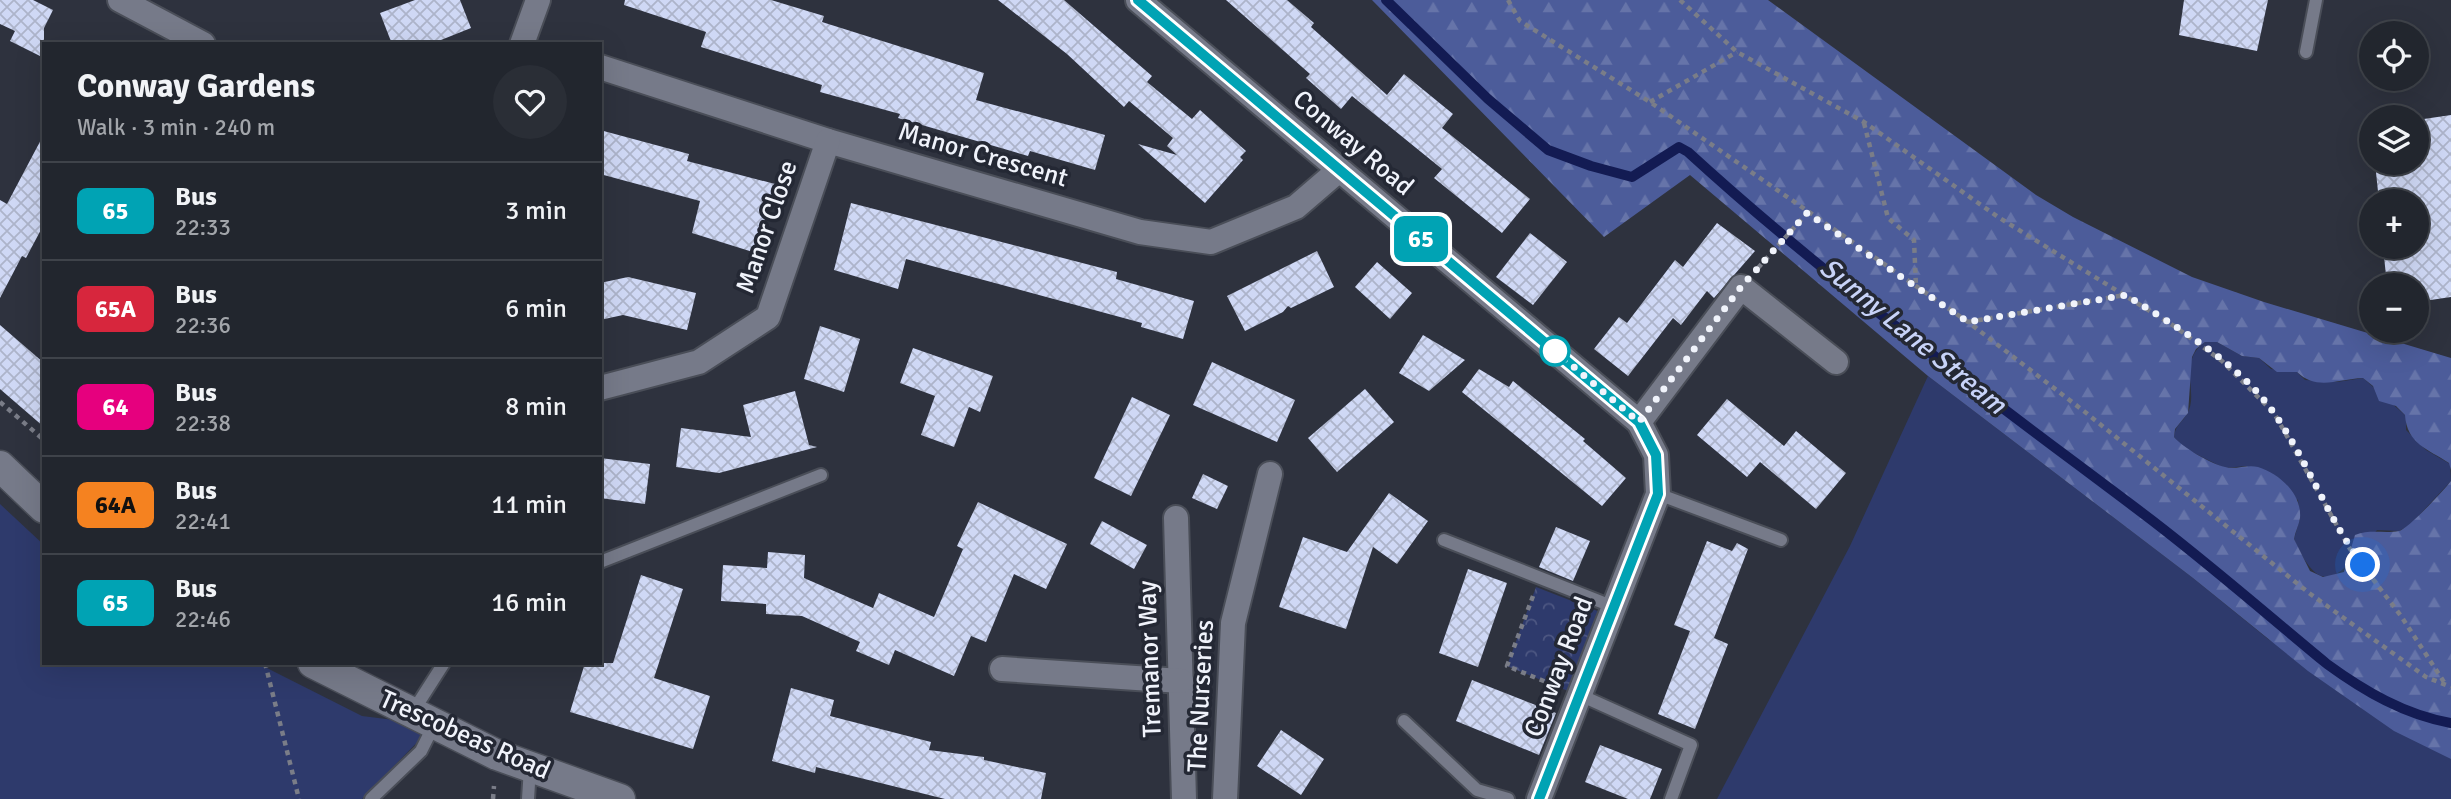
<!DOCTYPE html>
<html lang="en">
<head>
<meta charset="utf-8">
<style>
	:root { --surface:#22262e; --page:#2a2e36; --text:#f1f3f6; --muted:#a2a5aa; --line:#3f434a }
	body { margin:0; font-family:Signika,sans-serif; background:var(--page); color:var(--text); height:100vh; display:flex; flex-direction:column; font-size:26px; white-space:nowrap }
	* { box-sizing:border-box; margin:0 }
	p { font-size:23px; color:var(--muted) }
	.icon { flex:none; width:38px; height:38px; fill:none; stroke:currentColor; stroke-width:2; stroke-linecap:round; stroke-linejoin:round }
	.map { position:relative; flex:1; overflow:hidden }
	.side { position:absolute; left:42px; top:42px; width:560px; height:623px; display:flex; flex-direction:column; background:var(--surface); border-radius:0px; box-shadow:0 7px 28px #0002,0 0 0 2px var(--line) }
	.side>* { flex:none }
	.badge { padding:0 14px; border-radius:10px; font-size:24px; line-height:46px }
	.fabs { position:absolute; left:2359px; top:21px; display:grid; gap:14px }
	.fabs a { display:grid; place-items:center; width:70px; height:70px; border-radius:50%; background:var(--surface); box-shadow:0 7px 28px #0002,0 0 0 2px var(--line); font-size:35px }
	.you { position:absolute; width:35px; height:35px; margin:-18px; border:5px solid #fff; border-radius:50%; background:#1a73e8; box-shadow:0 0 0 10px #1a73e833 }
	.map>.badge { position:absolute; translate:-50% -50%; box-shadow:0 0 0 4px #fff }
	.round { display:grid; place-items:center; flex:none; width:74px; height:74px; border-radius:37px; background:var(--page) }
	.summary { display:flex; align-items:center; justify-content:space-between; height:119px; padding:0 35px }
	h1 { font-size:33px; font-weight:700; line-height:52px }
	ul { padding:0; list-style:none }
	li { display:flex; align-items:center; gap:21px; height:98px; padding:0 35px; border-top:2px solid var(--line) }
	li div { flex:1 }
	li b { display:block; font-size:26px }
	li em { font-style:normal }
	li .badge { min-width:77px; font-weight:700; text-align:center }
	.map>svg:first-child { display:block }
	.grass { fill:#2e3a6c }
	.forest { fill:url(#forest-firs) }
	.park { fill:url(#park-crowns) }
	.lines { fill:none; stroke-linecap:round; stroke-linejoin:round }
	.stream { stroke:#131b53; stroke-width:10 }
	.building { fill:url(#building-cross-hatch) }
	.service-casing { stroke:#4a4e58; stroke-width:16 }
	.minor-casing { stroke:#4a4e58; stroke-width:28 }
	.tertiary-casing { stroke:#4a4e58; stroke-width:33 }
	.path { stroke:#7a7d88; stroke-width:4.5; stroke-dasharray:5 5; stroke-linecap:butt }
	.service { stroke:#767a89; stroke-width:12 }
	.minor { stroke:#767a89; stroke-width:24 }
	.tertiary { stroke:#767a89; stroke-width:30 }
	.line-casing { stroke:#fff; stroke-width:16 }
	.line { stroke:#00a3b4; stroke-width:10 }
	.walk { stroke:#f0f3fb; stroke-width:7; stroke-dasharray:0 12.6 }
	.stop-dot { fill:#fff; stroke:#00a3b4; stroke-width:3.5 }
	.labels { text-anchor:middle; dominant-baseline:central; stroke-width:7; stroke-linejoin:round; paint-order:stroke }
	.street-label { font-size:26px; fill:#f0f3fb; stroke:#242834 }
	.water-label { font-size:28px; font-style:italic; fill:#c8d3f8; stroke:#242834 }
</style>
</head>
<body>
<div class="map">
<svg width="2451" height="799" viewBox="0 0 2451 799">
	<defs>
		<pattern id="forest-firs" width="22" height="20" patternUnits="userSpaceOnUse" patternTransform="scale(1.75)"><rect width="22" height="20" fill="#4c5c9a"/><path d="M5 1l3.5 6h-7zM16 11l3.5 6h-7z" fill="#6674a9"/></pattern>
		<pattern id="park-crowns" width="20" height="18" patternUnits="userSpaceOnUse" patternTransform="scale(1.75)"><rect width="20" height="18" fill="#2e3a6c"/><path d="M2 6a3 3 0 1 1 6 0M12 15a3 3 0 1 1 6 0" fill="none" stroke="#4d5782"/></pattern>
		<pattern id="building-cross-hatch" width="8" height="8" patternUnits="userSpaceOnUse" patternTransform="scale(1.75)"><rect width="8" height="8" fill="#cfd8f5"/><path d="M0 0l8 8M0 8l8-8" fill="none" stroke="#adb4ca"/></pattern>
	</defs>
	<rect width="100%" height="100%" fill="#2e323e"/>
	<!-- grass -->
	<g class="grass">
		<path d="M 2205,342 L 2217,342 L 2242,356 L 2259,358 L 2271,369 L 2297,372 L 2305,380 L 2337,382 L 2363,378 L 2406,416 L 2406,430 L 2426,450 L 2450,464 L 2451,481 L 2410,525 L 2399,531 L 2377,530 C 2344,569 2324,608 2294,539 L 2300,518 L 2298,500 L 2246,466 L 2225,468 L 2216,464 L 2182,447 L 2174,437 C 2175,425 2182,423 2187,414 C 2200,393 2176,363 2205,342 Z"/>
		<path d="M 1928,376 L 2193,578 L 2268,639 L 2451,759 L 2451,799 L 1717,799 L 1850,546 Z"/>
		<path d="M 0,504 L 44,545 L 44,663 L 257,663 L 362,716 L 434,725 L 362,799 L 0,799 Z"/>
	</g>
	<!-- forest -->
	<path class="forest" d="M 1372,0 L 1768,0 L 2036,195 L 2073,217 L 2192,277 L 2264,302 L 2451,358 L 2451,470 L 2449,463 C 2428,449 2407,444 2405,415 L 2396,406 L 2379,401 L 2373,386 L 2363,378 C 2338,379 2317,391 2297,372 L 2277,372 L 2259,358 L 2242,356 L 2217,342 L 2205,342 L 2196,349 L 2192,357 L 2188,413 L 2175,429 L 2174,437 C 2182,447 2211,464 2225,467 C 2236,470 2247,464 2258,467 C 2280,474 2302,494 2300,518 C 2299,525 2295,532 2294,539 L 2310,571 L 2323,577 L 2344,572 L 2355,535 C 2371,529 2384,534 2399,531 C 2408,529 2444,490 2451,481 L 2451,759 L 2394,731 L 2308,671 L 2193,578 L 1928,376 L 1690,175 L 1604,237 Z"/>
	<!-- park -->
	<path class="park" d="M 1536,587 L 1600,612 L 1568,691 L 1507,666 Z"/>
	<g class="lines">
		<!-- stream -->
		<path class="stream" d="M 1386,0 L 1488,99 L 1548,150 L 1591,166 L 1632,177 L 1679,147 L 1688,152 C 1831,283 1987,396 2141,512 C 2205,560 2265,613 2327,664 C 2364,691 2405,715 2451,723"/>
	</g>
	<!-- building -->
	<g class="building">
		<path d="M 0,0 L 33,0 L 53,10 L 44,28 L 44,58 L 10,41 L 15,31 L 0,24 Z"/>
		<path d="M 415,0 L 460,0 L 471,28 L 431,44 L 392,44 L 380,13 Z"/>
		<path d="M 625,0 L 771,0 L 824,16 L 822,22 L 984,73 L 976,100 L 1105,135 L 1095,170 L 1030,151 L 1028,156 L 898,118 L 900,114 L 820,92 L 822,85 L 701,47 L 706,32 L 624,5 Z"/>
		<path d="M 998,0 L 1064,0 L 1152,76 L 1147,82 L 1192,119 L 1200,110 L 1246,151 L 1240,157 L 1243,160 L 1205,203 L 1138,144 L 1177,155 L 1167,146 L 1173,138 L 1129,101 L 1124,107 L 1067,54 Z"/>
		<path d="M 1226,0 L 1287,0 L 1314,23 L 1311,27 L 1387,95 L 1404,74 L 1453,114 L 1442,128 L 1530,199 L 1502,233 L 1434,178 L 1442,169 L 1352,96 L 1341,109 L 1306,78 L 1310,74 Z"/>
		<path d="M 2184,0 L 2268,0 L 2257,51 L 2179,35 Z"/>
		<path d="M 2451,115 L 2451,297 L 2417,302 L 2417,285 L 2387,285 L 2383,247 L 2417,247 L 2417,201 L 2379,201 L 2375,163 L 2417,163 L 2417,120 Z"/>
		<path d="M 600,130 L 689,154 L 687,161 L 775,184 L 756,253 L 692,233 L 700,201 L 600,174 Z"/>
		<path d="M 44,134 L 44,224 L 26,258 L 22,256 L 0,298 L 0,200 L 7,204 Z"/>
		<path d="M 851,203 L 1117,272 L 1116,279 L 1194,301 L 1183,339 L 1141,327 L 1142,323 L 906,259 L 898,289 L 834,270 Z"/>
		<path d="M 1717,223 L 1755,251 L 1714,298 L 1707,291 L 1681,325 L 1673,318 L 1628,376 L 1594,349 L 1619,317 L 1627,323 L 1675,260 L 1683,267 Z"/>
		<path d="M 1530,233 L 1567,262 L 1533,305 L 1496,277 Z"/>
		<path d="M 1317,251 L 1334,287 L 1291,308 L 1288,306 L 1283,312 L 1245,331 L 1227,296 Z"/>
		<path d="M 1377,262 L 1412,293 L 1390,319 L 1355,287 Z"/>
		<path d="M 628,277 L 696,293 L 687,330 L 623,315 L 600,320 L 600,283 Z"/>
		<path d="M 0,325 L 44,363 L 44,427 L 0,389 Z"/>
		<path d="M 820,326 L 860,339 L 844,392 L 804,379 Z"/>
		<path d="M 1423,335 L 1465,360 L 1429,391 L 1399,373 Z"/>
		<path d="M 913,348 L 993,376 L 980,412 L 969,407 L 954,447 L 921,435 L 935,396 L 900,383 Z"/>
		<path d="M 1212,362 L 1295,400 L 1277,442 L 1193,405 Z"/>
		<path d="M 1479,369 L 1509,387 L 1513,381 L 1585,439 L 1583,441 L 1626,478 L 1602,506 L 1462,392 Z"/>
		<path d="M 1365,389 L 1394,422 L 1337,472 L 1308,438 Z"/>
		<path d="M 795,391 L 809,445 L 817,447 L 719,473 L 676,467 L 681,428 L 751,437 L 743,405 Z"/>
		<path d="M 1132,397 L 1170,415 L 1131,496 L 1094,478 Z"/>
		<path d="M 1727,399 L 1784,446 L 1796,431 L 1846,473 L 1816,509 L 1760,462 L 1747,477 L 1697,435 Z"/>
		<path d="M 600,458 L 650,464 L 645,504 L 600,498 Z"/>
		<path d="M 1203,474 L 1228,486 L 1217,509 L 1192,498 Z"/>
		<path d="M 1389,493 L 1428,521 L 1397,564 L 1373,547 L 1346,629 L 1279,607 L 1303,537 L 1347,552 Z"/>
		<path d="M 978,502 L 1067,544 L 1046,589 L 1014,574 L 986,642 L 971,636 L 954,676 L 895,650 L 889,665 L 856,651 L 860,642 L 802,616 L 766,614 L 766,604 L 721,601 L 723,565 L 767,568 L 768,552 L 805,555 L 804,578 L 873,608 L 879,593 L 934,617 L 963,549 L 957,546 Z"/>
		<path d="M 1102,521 L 1147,545 L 1134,569 L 1090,544 Z"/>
		<path d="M 1556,527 L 1590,541 L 1573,581 L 1539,567 Z"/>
		<path d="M 1707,541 L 1732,551 L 1737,543 L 1748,549 L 1714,638 L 1728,644 L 1695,729 L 1658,714 L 1690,631 L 1674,625 Z"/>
		<path d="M 1468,569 L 1507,583 L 1478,667 L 1439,653 Z"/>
		<path d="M 641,575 L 683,589 L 654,678 L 710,696 L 693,749 L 570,712 L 585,663 L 613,663 Z"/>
		<path d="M 1472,680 L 1556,713 L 1539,755 L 1456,721 Z"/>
		<path d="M 791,688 L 834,700 L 830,716 L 931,742 L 929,750 L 984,757 L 984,760 L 1046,773 L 1041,799 L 945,799 L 816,767 L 815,773 L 772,761 Z"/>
		<path d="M 1281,730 L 1324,759 L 1301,795 L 1257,766 Z"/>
		<path d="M 1600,745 L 1662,769 L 1650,799 L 1628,799 L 1585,782 Z"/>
	</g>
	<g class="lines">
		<!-- service casing -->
		<g class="service-casing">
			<g id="service">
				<path d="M 2306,52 L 2316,0"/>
				<path d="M 1658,494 L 1781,540"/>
				<path d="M 1444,540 L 1614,607"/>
				<path d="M 600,562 L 821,475"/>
				<path d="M 1580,695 L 1691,745 L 1671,799"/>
				<path d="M 412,713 L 444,663"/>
				<path d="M 1404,721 L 1477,790 L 1508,799"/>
				<path d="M 371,799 L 421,751 L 434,725"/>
				<path d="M 528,799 L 530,768"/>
			</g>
		</g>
		<!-- minor casing -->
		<g class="minor-casing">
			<g id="minor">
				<path d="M 120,0 L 203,44"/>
				<path d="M 1138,0 L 1639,422 L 1656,455 L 1658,494 L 1539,799"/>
				<path d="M 522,44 L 538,0"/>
				<path d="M 600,67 L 828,141 L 1140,232 L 1211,242 L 1296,207 L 1339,170"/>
				<path d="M 600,388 L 699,362 L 768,317 L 828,141"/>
				<path d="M 1639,422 L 1741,287 L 1836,362"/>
				<path d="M 1176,518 L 1184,799"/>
				<path d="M 1002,669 L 1181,681"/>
				<path d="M 1225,799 L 1233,623 L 1270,474"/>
			</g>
		</g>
		<!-- tertiary casing -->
		<g class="tertiary-casing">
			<g id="tertiary">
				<path d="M 0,466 L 44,508"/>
				<path d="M 313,663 L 497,755 L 620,799"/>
			</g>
		</g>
		<!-- path -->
		<g class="path">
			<path d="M 1508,0 L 1520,21 L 1650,102 L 1968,322 L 2085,412 L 2309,593 L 2426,677 L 2451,687"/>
			<path d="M 1680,0 L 1737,52 L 1864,122 L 1998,217 L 2174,326 L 2222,361 L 2274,413 L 2350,549 L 2401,616 L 2444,682"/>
			<path d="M 1650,102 L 1737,52"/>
			<path d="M 1864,123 L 1888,218 L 1914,240 L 1916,287"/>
			<path d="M 1758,268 L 1807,213"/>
			<path d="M 1968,322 L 2125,295"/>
			<path d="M 0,402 L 44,440"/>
			<path d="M 1533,596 L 1507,666 L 1556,686"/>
			<path d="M 265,663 L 299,799"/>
			<path d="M 493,799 L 494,786"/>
		</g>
		<!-- service -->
		<use href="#service" class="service"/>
		<!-- minor -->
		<use href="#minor" class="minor"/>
		<!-- tertiary -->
		<use href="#tertiary" class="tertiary"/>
	</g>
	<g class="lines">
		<!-- line casing -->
		<g class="line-casing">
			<path id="line" d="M 1138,0 L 1639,422 L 1656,455 L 1658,494 L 1539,799"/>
		</g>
		<!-- line -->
		<use href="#line" class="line"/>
		<!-- walk -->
		<path class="walk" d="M 1555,351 L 1639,422 L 1741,287 L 1807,213 L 1968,322 L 2126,295 C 2178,328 2241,364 2276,416 C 2309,464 2328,519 2363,565"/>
	</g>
	<!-- markers -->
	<circle class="stop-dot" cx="1555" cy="351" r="14"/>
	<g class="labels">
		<!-- street labels -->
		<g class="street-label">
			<text transform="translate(1353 143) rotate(40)">Conway Road</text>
			<text transform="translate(983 155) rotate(16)">Manor Crescent</text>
			<text transform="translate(767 227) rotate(-71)">Manor Close</text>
			<text transform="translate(1150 659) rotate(-92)">Tremanor Way</text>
			<text transform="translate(1559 667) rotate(-69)">Conway Road</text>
			<text transform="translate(1201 696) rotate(-87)">The Nurseries</text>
			<text transform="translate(465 735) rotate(24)">Trescobeas Road</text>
		</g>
		<!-- water labels -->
		<g class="water-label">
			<text transform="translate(1913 336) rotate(39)">Sunny Lane Stream</text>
		</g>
	</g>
</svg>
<div class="fabs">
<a><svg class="icon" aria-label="locate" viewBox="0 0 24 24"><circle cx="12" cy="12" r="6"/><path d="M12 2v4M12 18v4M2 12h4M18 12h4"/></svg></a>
<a><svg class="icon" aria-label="layers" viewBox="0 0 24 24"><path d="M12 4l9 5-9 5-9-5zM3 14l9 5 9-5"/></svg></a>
<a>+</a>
<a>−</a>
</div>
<div class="you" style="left:2363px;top:565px"></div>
<b class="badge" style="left:1421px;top:239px;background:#00a3b4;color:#fff">65</b>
<section class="side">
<div class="summary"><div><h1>Conway Gardens</h1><p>Walk · 3 min · 240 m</p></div><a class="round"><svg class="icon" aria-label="heart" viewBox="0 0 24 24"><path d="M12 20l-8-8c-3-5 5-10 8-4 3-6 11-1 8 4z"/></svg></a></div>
<ul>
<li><span class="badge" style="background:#00a3b4;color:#fff">65</span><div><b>Bus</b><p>22:33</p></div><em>3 min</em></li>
<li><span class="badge" style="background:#d7263d;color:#fff">65A</span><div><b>Bus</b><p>22:36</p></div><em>6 min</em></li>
<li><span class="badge" style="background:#e6007e;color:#fff">64</span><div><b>Bus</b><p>22:38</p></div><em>8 min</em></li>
<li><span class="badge" style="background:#f58220;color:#111">64A</span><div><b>Bus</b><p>22:41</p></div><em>11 min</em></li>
<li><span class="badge" style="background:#00a3b4;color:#fff">65</span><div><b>Bus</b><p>22:46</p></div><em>16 min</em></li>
</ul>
</section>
</div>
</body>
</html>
